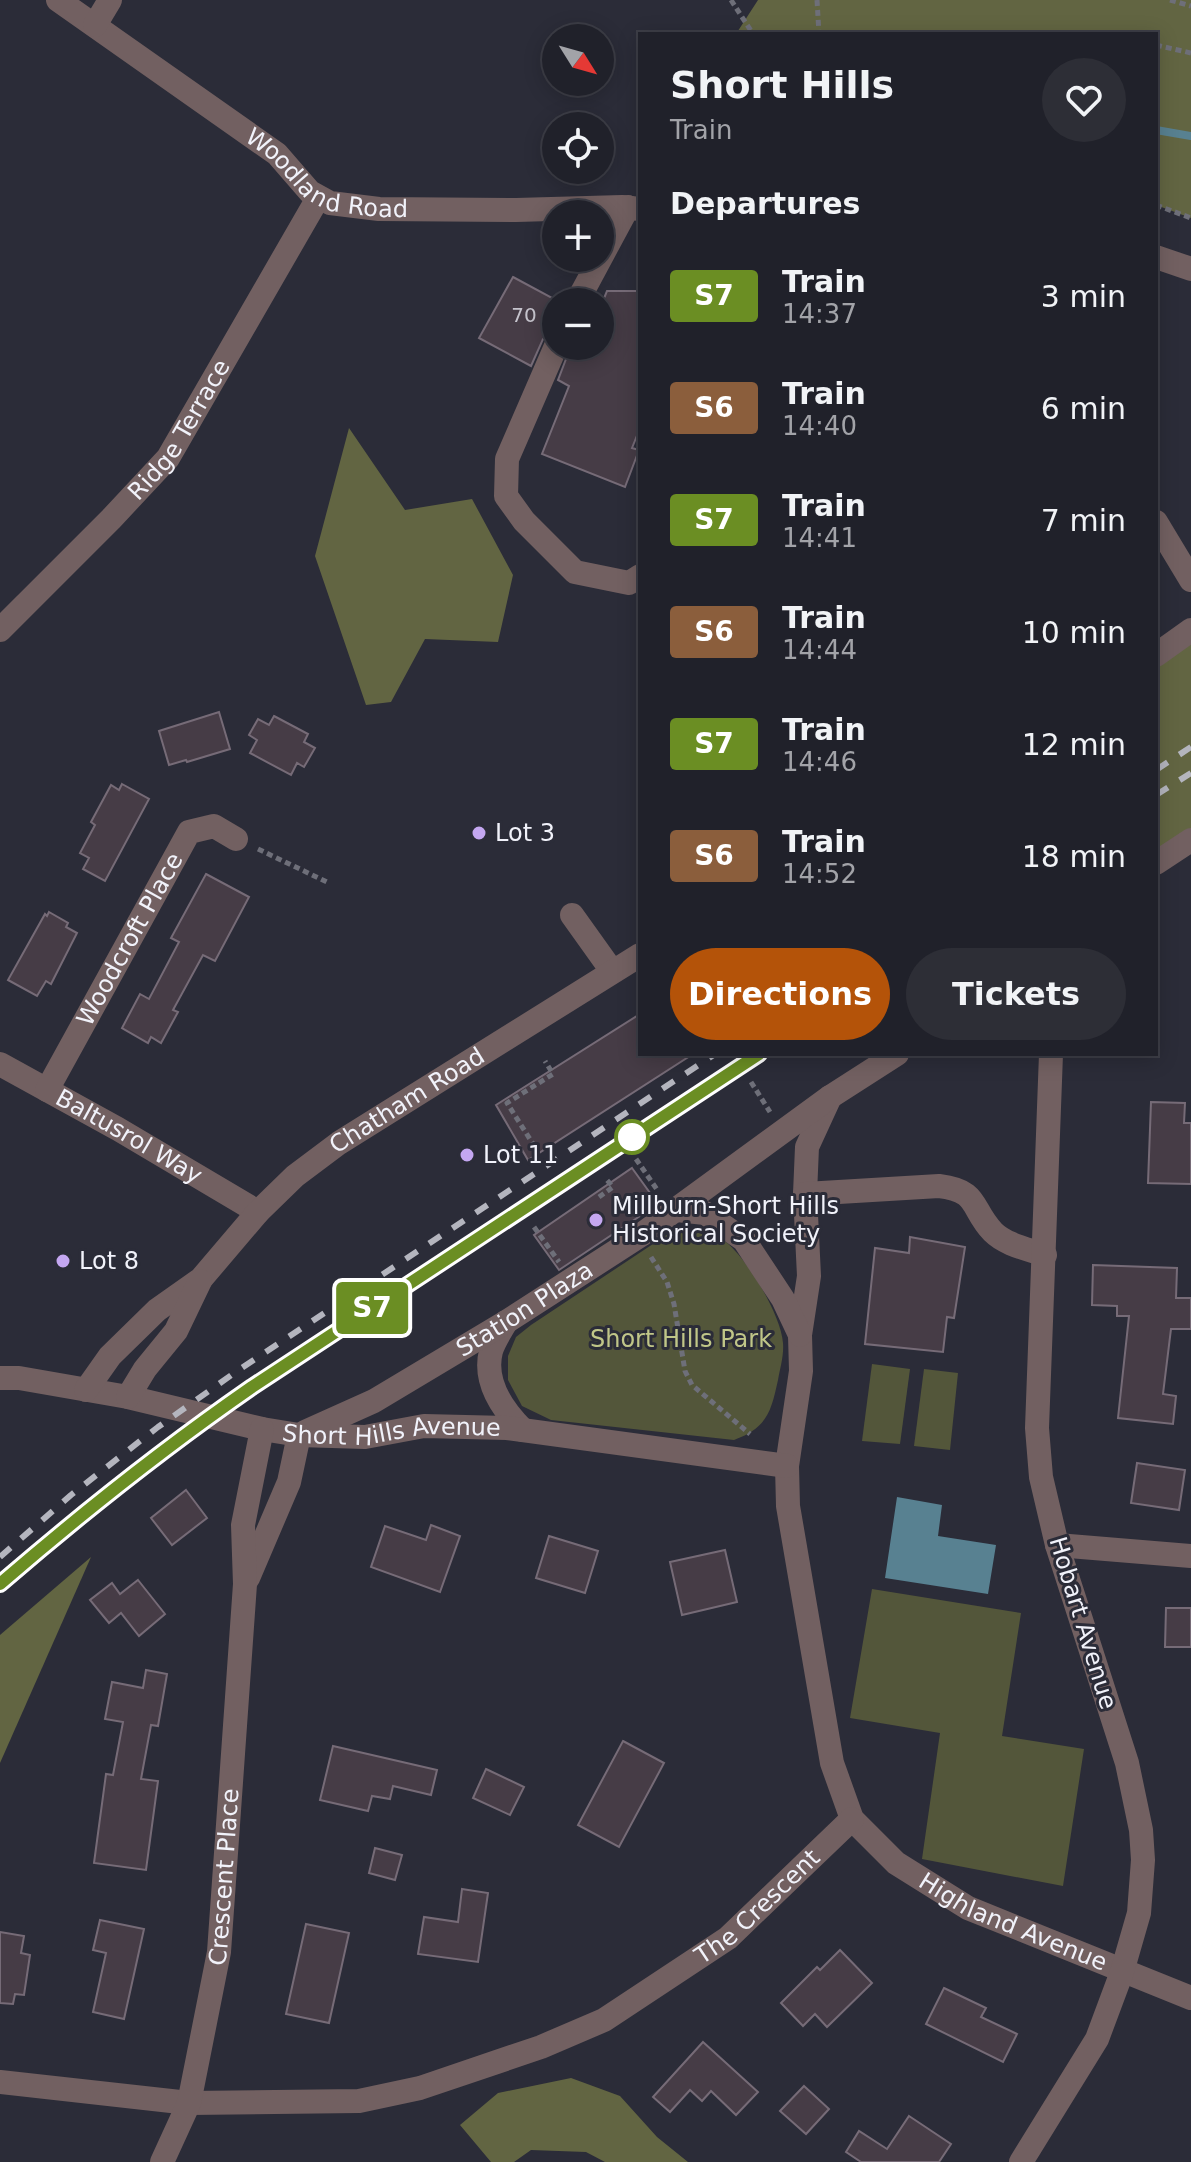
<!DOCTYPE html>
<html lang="en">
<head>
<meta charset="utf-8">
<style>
	:root { --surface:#20212a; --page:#2d2e36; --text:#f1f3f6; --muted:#a2a3a8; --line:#3d3e47; --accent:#b45309 }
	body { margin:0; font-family:"DejaVu Sans",sans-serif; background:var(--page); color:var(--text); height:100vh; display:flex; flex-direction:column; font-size:30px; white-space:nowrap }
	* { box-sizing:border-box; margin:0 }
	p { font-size:26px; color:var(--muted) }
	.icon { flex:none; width:44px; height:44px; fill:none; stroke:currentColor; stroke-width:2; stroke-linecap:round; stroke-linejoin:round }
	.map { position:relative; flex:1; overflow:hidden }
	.details { position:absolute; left:638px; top:32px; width:520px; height:1024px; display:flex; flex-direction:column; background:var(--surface); border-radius:0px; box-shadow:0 4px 20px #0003,0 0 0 2px var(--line) }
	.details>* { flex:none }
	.badge { padding:0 16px; border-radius:6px; font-size:28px; line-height:52px }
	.needle { width:52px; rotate:127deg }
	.fabs { position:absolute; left:542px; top:24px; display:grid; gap:16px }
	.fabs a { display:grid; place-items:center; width:72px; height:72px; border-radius:50%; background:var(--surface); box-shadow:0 4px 20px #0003,0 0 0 2px var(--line); font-size:40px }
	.map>.badge { position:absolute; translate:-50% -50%; box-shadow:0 0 0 4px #fff }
	h2 { padding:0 32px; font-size:30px; line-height:72px }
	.round { display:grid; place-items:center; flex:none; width:84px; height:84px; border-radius:42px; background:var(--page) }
	.summary { display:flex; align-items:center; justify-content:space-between; height:136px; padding:0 32px }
	h1 { font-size:38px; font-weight:700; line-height:60px }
	.action { display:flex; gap:16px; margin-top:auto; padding:16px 32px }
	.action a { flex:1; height:92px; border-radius:48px; background:var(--accent); color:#fff; font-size:32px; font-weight:700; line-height:92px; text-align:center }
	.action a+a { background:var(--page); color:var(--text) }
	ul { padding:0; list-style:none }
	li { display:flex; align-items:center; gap:24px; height:112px; padding:0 32px }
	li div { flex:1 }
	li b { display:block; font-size:30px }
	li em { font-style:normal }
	li .badge { min-width:88px; font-weight:700; text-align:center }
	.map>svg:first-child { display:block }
	.green { fill:#53563a }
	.forest { fill:#626542 }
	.water { fill:#588191 }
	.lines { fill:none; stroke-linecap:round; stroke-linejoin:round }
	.stream { stroke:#588191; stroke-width:8 }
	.building { fill:#463c46; stroke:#766b77; stroke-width:2 }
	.path { stroke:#6e6f79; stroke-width:5; stroke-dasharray:6 4; stroke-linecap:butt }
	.minor { stroke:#726061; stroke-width:24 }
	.rail { stroke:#b4b5be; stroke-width:6; stroke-dasharray:14 14; stroke-linecap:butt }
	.line-casing { stroke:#fff; stroke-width:18 }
	.line { stroke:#6b8e23; stroke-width:12 }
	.poi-dot { fill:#c4a7f1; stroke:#2b2c38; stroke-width:3 }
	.stop-dot { fill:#fff; stroke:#6b8e23; stroke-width:4 }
	.labels { text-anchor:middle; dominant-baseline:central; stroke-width:6; stroke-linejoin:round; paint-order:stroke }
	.number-label { font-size:20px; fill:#c6c4cd }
	.street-label { font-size:24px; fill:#f1f2fa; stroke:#2b2c38 }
	.poi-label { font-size:24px; fill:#f1f2fa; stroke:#2b2c38; text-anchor:start }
	.park-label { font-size:24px; fill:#c0c688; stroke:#2b2c38 }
</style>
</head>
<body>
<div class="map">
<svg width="1191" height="2162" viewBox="0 0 1191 2162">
	<rect width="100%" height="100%" fill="#2b2c38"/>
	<!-- green -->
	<g class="green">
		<path d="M 697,1232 C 706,1235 719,1236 726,1242 C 748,1260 781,1315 783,1343 C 784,1356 780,1368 778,1380 C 771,1412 767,1428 734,1440 L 551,1420 L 522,1406 L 508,1380 L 508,1356 L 516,1337 L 531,1325 L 668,1234 Z"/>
		<path d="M 872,1364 L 910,1369 L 900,1444 L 862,1441 Z"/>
		<path d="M 924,1369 L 958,1373 L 950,1450 L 914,1446 Z"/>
		<path d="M 872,1589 L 1021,1613 L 1002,1736 L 1084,1749 L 1063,1886 L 922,1859 L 940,1733 L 850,1718 Z"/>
	</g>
	<!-- forest -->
	<g class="forest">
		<path d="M 758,0 L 1191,0 L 1191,218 L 1156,205 L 1156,34 L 736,34 Z"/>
		<path d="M 349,428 L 405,510 L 472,499 L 513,575 L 498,642 L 425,639 L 391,702 L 366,705 L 315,556 Z"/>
		<path d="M 1191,621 L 1191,844 L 1156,866 L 1156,644 Z"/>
		<path d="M 91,1557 L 0,1763 L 0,1635 Z"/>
		<path d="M 571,2078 L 620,2096 L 657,2137 L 688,2162 L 605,2162 L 586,2152 L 531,2150 L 514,2162 L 491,2162 L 460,2125 L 498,2093 Z"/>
	</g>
	<!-- water -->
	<path class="water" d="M 897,1497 L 942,1505 L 938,1536 L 996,1545 L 988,1594 L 885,1578 Z"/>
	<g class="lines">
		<!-- stream -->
		<path class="stream" d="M 1156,130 L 1191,136"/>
	</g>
	<!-- building -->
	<g class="building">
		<path d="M 513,277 L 556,300 L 556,331 L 548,334 L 543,339 L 531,366 L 479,338 Z"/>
		<path d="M 607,291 L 640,291 L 640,428 L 632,448 L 639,450 L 625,487 L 542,454 L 569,386 L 558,380 L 571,346 L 600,346 L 600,308 Z"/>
		<path d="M 219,712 L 230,749 L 187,762 L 186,760 L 169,765 L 159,731 Z"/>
		<path d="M 274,716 L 308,734 L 304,742 L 315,748 L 304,767 L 297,763 L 291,775 L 250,753 L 257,740 L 249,735 L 258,719 L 269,725 Z"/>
		<path d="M 122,784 L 149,799 L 105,881 L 83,869 L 89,858 L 80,853 L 95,825 L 91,822 L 111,785 L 119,790 Z"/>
		<path d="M 206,874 L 249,897 L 215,961 L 203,955 L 173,1010 L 178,1012 L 161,1043 L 151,1037 L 148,1043 L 122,1028 L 140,994 L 149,999 L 179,942 L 171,938 Z"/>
		<path d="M 49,912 L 68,923 L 66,927 L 77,933 L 51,984 L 46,981 L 37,996 L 8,980 L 45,914 L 47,916 Z"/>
		<path d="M 640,1014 L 640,1054 L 693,1054 L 528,1160 L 496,1105 Z"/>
		<path d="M 1151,1102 L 1185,1103 L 1184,1123 L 1191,1123 L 1191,1184 L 1148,1183 Z"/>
		<path d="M 632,1168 L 658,1204 L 559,1270 L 534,1235 Z"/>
		<path d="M 910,1237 L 965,1247 L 954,1318 L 947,1317 L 943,1352 L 865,1344 L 875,1248 L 909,1253 Z"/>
		<path d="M 1093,1265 L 1177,1268 L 1176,1298 L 1191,1298 L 1191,1329 L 1171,1329 L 1163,1394 L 1176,1396 L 1173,1424 L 1118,1418 L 1129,1316 L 1117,1316 L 1117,1306 L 1092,1305 Z"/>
		<path d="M 1137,1463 L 1185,1470 L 1179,1510 L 1131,1503 Z"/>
		<path d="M 186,1490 L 207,1518 L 172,1545 L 151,1518 Z"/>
		<path d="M 431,1525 L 460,1536 L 440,1592 L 371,1567 L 385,1526 L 426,1540 Z"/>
		<path d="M 549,1536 L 598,1551 L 585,1593 L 536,1578 Z"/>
		<path d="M 725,1550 L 737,1602 L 682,1615 L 670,1562 Z"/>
		<path d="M 138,1580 L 165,1614 L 139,1636 L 121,1613 L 109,1623 L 90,1600 L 112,1583 L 120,1594 Z"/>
		<path d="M 1166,1608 L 1191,1608 L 1191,1647 L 1165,1647 Z"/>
		<path d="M 146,1670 L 167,1674 L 158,1726 L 151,1725 L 141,1779 L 158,1781 L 146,1870 L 94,1863 L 106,1774 L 113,1775 L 123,1722 L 105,1719 L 112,1682 L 143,1688 Z"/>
		<path d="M 623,1741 L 664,1763 L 619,1847 L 578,1825 Z"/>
		<path d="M 333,1746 L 437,1770 L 431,1795 L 393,1786 L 390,1799 L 372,1796 L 368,1811 L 320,1800 Z"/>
		<path d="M 486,1769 L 524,1787 L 510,1815 L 473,1798 Z"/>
		<path d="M 375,1848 L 402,1855 L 395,1880 L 369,1873 Z"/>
		<path d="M 462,1889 L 488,1893 L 478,1962 L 418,1954 L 424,1917 L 458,1922 Z"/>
		<path d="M 100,1920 L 144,1929 L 124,2019 L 93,2012 L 106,1953 L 93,1950 Z"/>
		<path d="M 306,1924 L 349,1933 L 329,2023 L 286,2014 Z"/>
		<path d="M 0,1932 L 24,1936 L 21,1953 L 30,1955 L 24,1995 L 15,1994 L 13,2004 L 0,2003 Z"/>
		<path d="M 840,1950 L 872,1983 L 827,2027 L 815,2014 L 803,2026 L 781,2003 L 817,1967 L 820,1970 Z"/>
		<path d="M 944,1988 L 986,2008 L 981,2017 L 1017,2034 L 1003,2062 L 926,2024 Z"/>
		<path d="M 703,2042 L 758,2092 L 736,2115 L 711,2091 L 702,2101 L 690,2090 L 670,2112 L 653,2097 Z"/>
		<path d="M 804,2086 L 829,2109 L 806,2134 L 780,2111 Z"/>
		<path d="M 909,2116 L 951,2144 L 939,2162 L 861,2162 L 846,2152 L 859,2131 L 887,2149 Z"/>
	</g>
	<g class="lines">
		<!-- path -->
		<g class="path">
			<path d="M 731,0 L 753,34"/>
			<path d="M 817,0 L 819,34"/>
			<path d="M 1170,0 L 1191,6"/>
			<path d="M 952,34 L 1007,34"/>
			<path d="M 1156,45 L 1191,53"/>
			<path d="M 1156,205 L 1191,218"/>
			<path d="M 258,849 L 329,883"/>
			<path d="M 751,1082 L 770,1112"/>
			<path d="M 535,1147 L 507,1103 L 553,1074 L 545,1061"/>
			<path d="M 636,1159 L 658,1191"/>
			<path d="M 599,1197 L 613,1187 L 606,1179"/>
			<path d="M 534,1227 L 559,1262"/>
			<path d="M 651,1257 L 667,1282 L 674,1304 L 685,1371 L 692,1385 L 750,1434"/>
		</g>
		<!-- minor -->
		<g class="minor">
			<path id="s1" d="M 58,0 L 277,154 L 310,192 L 330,203 L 379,209 L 516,210 L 622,207 L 640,209"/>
			<path d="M 95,25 L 110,0"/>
			<path d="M 1156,257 L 1191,269"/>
			<path d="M 577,302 L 628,207"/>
			<path d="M 556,346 L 507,459 L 506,496 L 524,521 L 575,572 L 629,583 L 640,576"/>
			<path d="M 1156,522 L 1191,580"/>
			<path id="s2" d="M 0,630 L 111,519 L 168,458 L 318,198"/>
			<path d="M 1156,655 L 1191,630"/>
			<path d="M 1156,863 L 1191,840"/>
			<path d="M 572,915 L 612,971"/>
			<path id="s3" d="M 0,1064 L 118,1129 L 258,1212"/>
			<path id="s4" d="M 47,1090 L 189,832 L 214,826 L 236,839"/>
			<path id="s5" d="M 830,1097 L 807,1147 L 805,1194 L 809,1276 L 800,1335 L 801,1371 L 787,1466 L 788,1506 L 832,1763 L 852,1819 L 896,1863 L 968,1908 L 1191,1998"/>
			<path d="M 805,1194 L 939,1186 C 980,1191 970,1208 993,1232 C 1006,1245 1028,1249 1045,1255"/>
			<path d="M 677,1210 L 705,1213 L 744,1240 L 783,1299 L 800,1335"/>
			<path d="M 506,1322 C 501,1331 494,1341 491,1351 C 483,1382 502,1409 523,1430"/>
			<path id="s6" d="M 0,1378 L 19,1378 L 128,1397 L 262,1429 L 299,1435 L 365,1437 L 424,1426 L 507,1428 L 787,1466"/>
			<path id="s7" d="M 86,1390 L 110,1356 L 157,1310 L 201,1279 L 258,1212 L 295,1176 L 339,1143 L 640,955"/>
			<path d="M 128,1397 L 145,1369 L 176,1331 L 200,1281"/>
			<path id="s8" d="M 305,1432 L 374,1401 L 506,1322 L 641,1235 L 830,1097 L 897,1054"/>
			<path d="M 1057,1545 L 1191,1556"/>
			<path d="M 248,1578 L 289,1482 L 299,1435"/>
			<path id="s9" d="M 0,2082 L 189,2103 L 359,2101 L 420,2088 L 541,2047 L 604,2020 L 728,1938 L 852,1819"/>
			<path id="s10" d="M 162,2162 L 189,2103 L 219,1952 L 245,1584 L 243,1525 L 262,1429"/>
			<path d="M 1021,2162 L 1097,2039 L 1122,1972 L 1139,1913 L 1143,1860 L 1141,1830 L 1127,1763 L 1057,1545 L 1041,1477 L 1037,1428 L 1051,1054"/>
		</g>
		<!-- rail -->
		<g class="rail">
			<path d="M 1156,770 L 1191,747"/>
			<path d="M 1156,795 L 1191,773"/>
			<path d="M 0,1557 L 71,1495 L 158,1427 L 240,1369 L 715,1054"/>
			<path d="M 0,1584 C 81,1514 164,1448 252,1387 L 759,1054"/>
		</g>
	</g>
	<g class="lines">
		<!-- line casing -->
		<g class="line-casing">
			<path id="line" d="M 0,1584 C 81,1514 164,1448 252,1387 L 759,1054"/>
		</g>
		<!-- line -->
		<use href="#line" class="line"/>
	</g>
	<!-- markers -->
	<g class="poi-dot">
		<circle cx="479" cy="833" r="8"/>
		<circle cx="467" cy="1155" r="8"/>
		<circle cx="596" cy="1220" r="8"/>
		<circle cx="63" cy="1261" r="8"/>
	</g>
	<circle class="stop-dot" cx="632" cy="1137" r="16"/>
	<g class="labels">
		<!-- number labels -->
		<g class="number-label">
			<text x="524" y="315">70</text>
		</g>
		<!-- street labels -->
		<g class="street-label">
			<text stroke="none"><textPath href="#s1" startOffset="326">Woodland Road</textPath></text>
			<text stroke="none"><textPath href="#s2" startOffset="270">Ridge Terrace</textPath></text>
			<text stroke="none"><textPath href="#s4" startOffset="172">Woodcroft Place</textPath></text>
			<text stroke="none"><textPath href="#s7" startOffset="436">Chatham Road</textPath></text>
			<text stroke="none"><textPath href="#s3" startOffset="148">Baltusrol Way</textPath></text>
			<text stroke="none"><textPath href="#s8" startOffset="252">Station Plaza</textPath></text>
			<text stroke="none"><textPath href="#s6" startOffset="398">Short Hills Avenue</textPath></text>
			<text transform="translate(1083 1623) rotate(73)">Hobart Avenue</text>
			<text stroke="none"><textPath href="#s10" startOffset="294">Crescent Place</textPath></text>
			<text stroke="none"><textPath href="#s9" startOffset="810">The Crescent</textPath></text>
			<text stroke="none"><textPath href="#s5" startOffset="930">Highland Avenue</textPath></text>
		</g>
		<!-- poi labels -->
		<g class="poi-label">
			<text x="495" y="833">Lot 3</text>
			<text x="483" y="1155">Lot 11</text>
			<text x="612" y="1206">Millburn-Short Hills<tspan x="612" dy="28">Historical Society</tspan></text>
			<text x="79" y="1261">Lot 8</text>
		</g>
		<!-- park labels -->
		<g class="park-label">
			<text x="681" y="1339">Short Hills Park</text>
		</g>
	</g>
</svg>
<div class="fabs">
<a><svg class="needle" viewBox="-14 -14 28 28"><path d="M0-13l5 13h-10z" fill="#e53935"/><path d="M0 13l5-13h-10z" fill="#a2a3a8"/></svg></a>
<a><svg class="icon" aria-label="locate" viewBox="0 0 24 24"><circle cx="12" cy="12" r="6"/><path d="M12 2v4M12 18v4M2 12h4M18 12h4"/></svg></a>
<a>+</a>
<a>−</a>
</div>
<b class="badge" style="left:372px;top:1308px;background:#6b8e23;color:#fff">S7</b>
<section class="details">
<div class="summary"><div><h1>Short Hills</h1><p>Train</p></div><a class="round"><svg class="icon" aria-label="heart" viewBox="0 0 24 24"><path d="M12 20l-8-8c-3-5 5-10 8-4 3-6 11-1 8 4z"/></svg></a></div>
<h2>Departures</h2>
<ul>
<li><span class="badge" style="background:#6b8e23;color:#fff">S7</span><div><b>Train</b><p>14:37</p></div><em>3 min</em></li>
<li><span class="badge" style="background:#8b5e3c;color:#fff">S6</span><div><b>Train</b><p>14:40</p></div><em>6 min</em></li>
<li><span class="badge" style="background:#6b8e23;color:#fff">S7</span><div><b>Train</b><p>14:41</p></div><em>7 min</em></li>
<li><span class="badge" style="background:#8b5e3c;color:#fff">S6</span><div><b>Train</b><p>14:44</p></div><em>10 min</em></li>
<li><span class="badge" style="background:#6b8e23;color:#fff">S7</span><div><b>Train</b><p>14:46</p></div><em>12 min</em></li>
<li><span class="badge" style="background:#8b5e3c;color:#fff">S6</span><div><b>Train</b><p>14:52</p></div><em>18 min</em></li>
</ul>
<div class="action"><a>Directions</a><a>Tickets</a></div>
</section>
</div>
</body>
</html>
